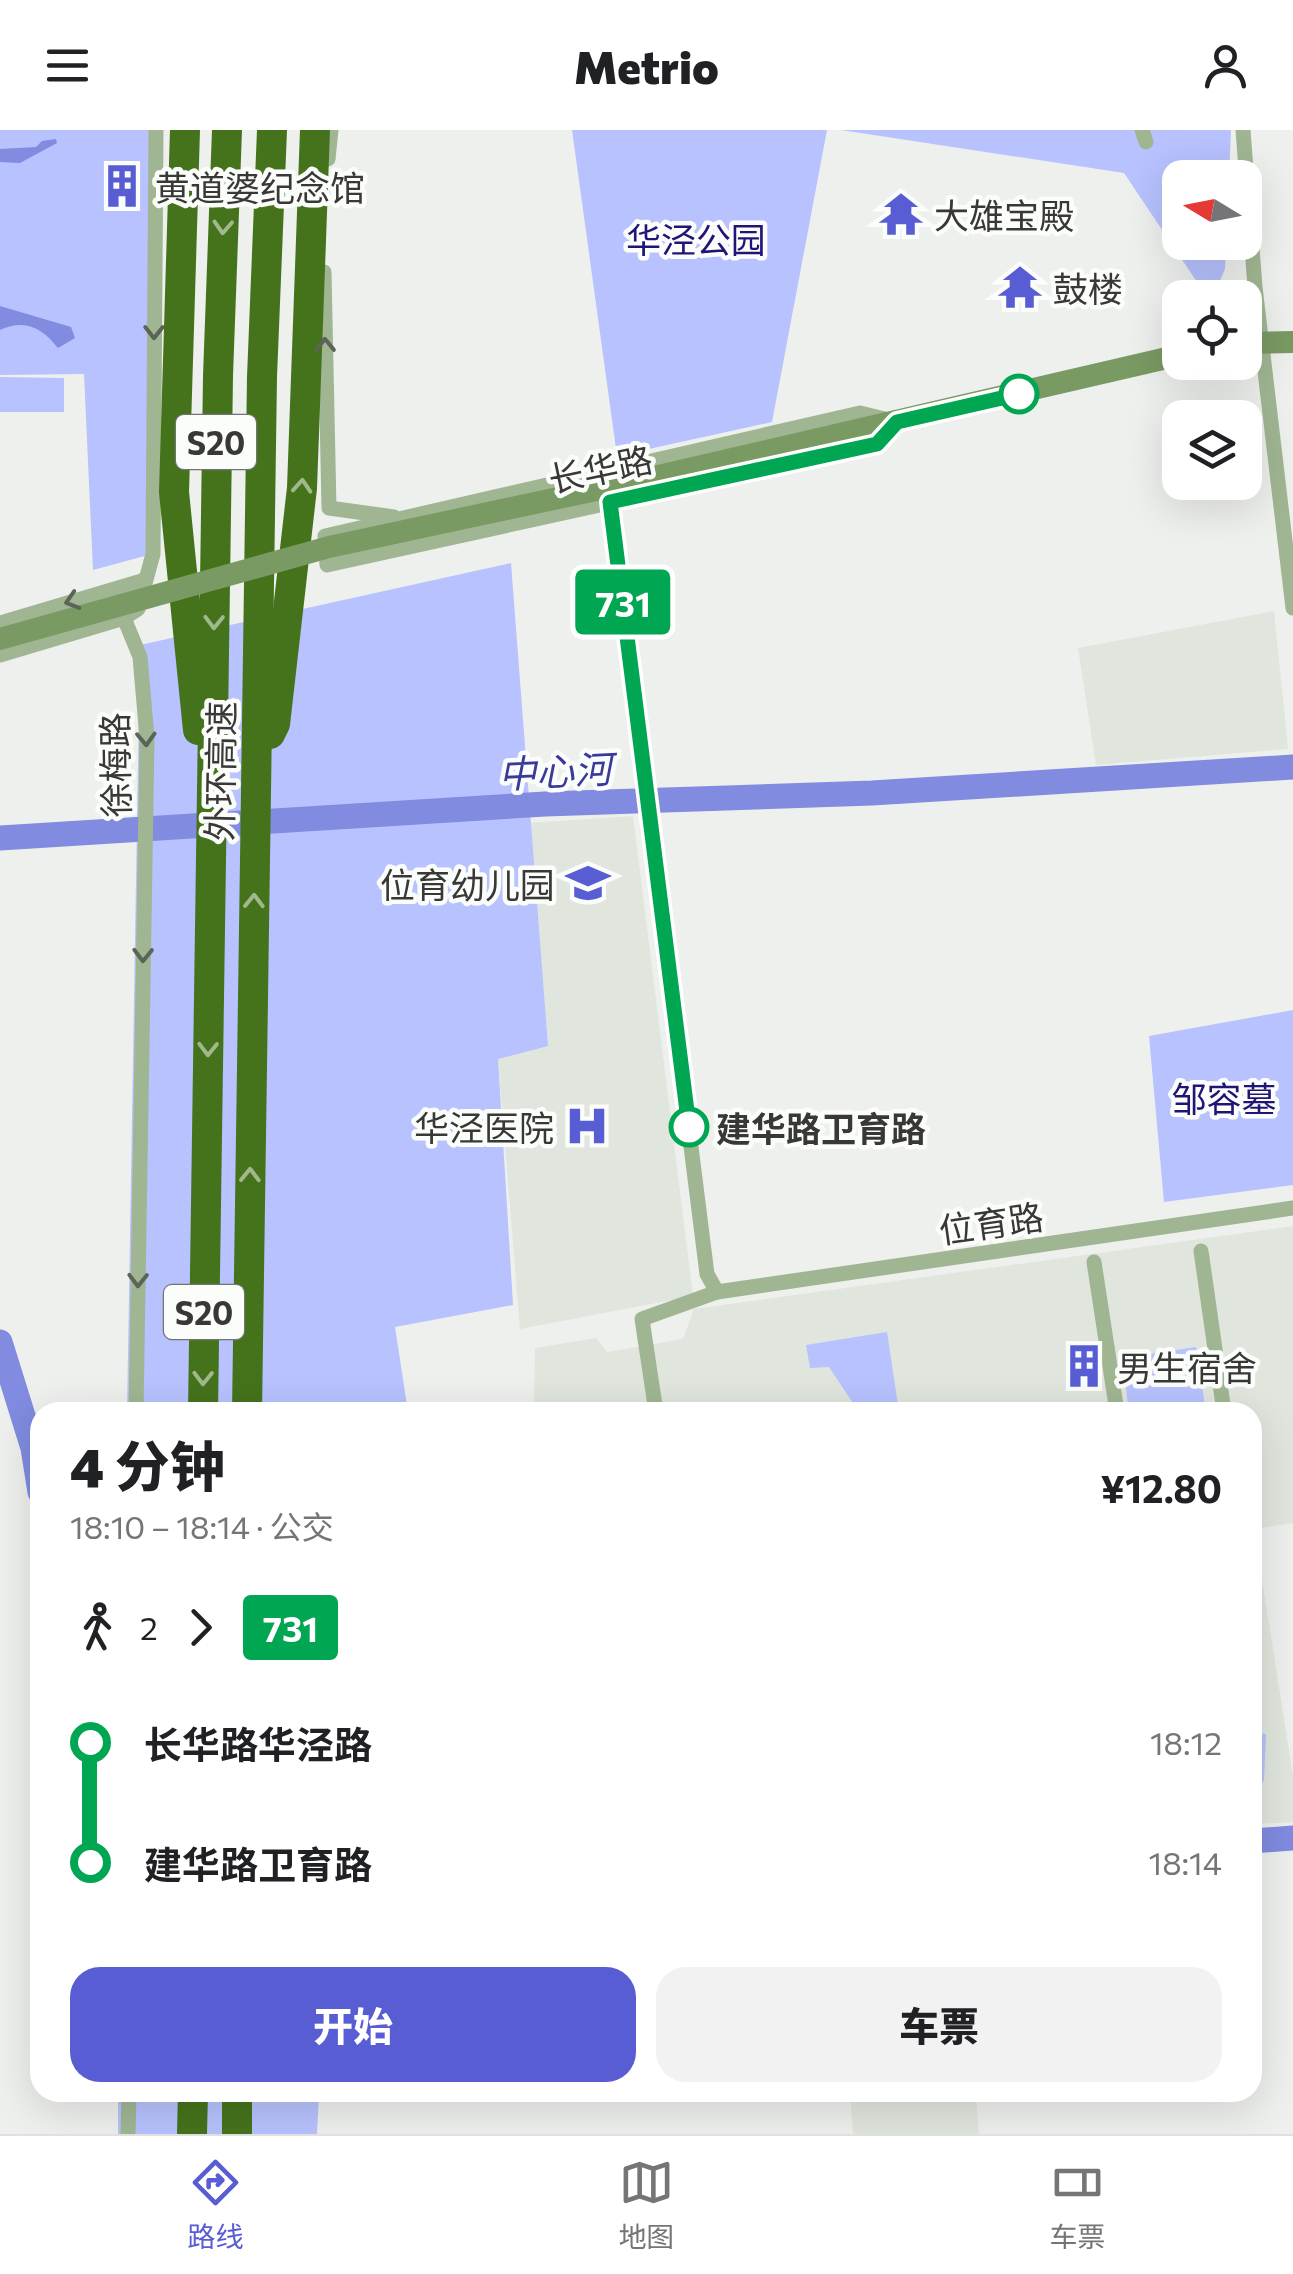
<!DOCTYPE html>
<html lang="zh">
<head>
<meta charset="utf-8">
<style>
	:root { --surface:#fff; --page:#f2f2f2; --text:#202124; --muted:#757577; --line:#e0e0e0; --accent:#585dd4 }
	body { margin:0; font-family:Commissioner,"Noto Sans SC",sans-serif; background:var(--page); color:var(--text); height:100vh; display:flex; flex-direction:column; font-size:38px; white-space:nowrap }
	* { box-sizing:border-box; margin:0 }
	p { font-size:32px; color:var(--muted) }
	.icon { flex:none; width:55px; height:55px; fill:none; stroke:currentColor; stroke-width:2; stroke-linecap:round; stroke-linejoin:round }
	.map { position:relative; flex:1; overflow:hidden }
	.details { position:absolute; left:30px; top:1272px; width:1232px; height:700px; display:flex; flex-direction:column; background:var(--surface); border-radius:30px; box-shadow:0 10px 40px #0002 }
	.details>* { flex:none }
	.badge { padding:0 20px; border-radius:8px; font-size:35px; line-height:65px }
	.needle { width:65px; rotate:280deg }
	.buttons { position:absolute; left:1162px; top:30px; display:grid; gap:20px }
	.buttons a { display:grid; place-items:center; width:100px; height:100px; border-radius:20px; background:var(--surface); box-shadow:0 10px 40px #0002; font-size:50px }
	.map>.badge { position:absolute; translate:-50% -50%; box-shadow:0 0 0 5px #fff }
	.legs { display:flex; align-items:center; gap:15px; height:110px; padding:0 40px; font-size:32px }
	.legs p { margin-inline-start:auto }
	.head { display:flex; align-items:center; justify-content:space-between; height:170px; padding:0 40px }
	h1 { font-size:55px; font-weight:800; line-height:75px }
	.cta { display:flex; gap:20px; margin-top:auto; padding:20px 40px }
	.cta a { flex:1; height:115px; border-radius:30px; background:var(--accent); color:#fff; font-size:40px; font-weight:800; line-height:115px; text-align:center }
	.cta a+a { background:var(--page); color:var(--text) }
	ul { padding:0 40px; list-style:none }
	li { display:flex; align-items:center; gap:35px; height:120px; font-size:38px }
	li i { display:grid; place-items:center; width:15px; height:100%; margin:0 12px; background:currentColor }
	li i::after { content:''; width:25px; height:25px; margin:-12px; border:8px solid; border-radius:50%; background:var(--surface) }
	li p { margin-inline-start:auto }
	li:first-child i { background:linear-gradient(#0000 50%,currentColor 0) }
	li:last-child i { background:linear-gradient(currentColor 50%,#0000 0) }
	header { display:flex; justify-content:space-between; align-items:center; height:130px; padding:0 40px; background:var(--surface); font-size:45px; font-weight:800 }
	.tab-bar { display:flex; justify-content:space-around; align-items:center; height:140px; border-top:2px solid var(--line); background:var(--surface); font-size:28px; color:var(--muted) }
	.tab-bar a { display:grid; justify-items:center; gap:5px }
	.tab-bar .on { color:var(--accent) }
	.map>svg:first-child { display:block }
	.built { fill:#e0e5dd }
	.green { fill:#b7c2fe }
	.water { fill:#818be0 }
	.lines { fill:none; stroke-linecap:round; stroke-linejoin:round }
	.river { stroke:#818be0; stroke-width:25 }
	.street { stroke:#a0b692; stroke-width:15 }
	.secondary { stroke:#799a63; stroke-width:22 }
	.highway { stroke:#45731c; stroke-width:30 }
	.secondary-bridge { stroke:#799a63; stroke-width:22 }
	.oneway { stroke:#a0b88b }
	.oneway2 { stroke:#5c6457 }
	.line-1-casing { stroke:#fff; stroke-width:22 }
	.line-1 { stroke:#00a651; stroke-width:15 }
	.stop-1-dot { fill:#fff; stroke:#00a651; stroke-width:5 }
	.labels { text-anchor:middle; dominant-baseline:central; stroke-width:9; stroke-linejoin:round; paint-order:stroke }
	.shield { fill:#fbfdfa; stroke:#727372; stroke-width:2.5 }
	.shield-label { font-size:32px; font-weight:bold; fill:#383837 }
	.poi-label { font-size:35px; fill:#383837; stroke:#fbfdfa; text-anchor:start }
	.park-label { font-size:35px; fill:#211477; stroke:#fbfdfa }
	.street-label { font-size:35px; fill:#383837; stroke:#fbfdfa }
	.stop-label { font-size:35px; font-weight:bold; fill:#383837; stroke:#fbfdfa; text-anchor:start }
	.water-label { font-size:38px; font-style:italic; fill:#3a3a9d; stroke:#fbfdfa }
</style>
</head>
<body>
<header><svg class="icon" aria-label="menu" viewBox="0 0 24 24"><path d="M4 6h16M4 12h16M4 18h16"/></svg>Metrio<svg class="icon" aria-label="person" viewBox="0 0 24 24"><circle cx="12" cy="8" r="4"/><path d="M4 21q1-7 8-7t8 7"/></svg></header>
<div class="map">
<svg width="1293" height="2004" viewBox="0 0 1293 2004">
	<rect width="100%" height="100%" fill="#eef0ed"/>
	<!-- built -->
	<g class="built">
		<path d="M 1274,481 L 1288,619 L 1096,635 L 1078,518 Z"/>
		<path d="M 633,686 L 693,1166 L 520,1199 L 498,929 L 548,915 L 529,693 Z"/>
		<path d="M 1293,1096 L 1293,1393 L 1254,1399 L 1293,1646 L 1293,1692 L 1253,1694 L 1252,1282 L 534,1282 L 535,1218 L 596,1208 L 607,1222 L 683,1209 L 694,1179 Z"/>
		<path d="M 850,1963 L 976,1965 L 979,2004 L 853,2004 Z"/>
	</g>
	<!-- green -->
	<g class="green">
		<path d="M 0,0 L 156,0 L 152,424 L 93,440 L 84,244 L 0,245 Z"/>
		<path d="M 572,0 L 827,0 L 772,292 L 617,326 Z"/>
		<path d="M 841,0 L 1231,0 L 1229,47 L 1180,48 L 1180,112 L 1226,113 L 1225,139 L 1213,167 L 1207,167 L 1124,43 Z"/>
		<path d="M 0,247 L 64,248 L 64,282 L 0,282 Z"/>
		<path d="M 511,433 L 548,916 L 498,929 L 513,1175 L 395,1197 L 408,1282 L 127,1282 L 140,515 Z"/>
		<path d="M 1293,880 L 1293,1055 L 1164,1072 L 1149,906 Z"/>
		<path d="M 887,1202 L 899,1282 L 859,1282 L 829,1237 L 810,1238 L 806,1215 Z"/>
		<path d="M 1196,1217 L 1206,1282 L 1129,1282 L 1122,1228 Z"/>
		<path d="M 1253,1603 L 1266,1604 L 1264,1650 L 1253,1671 Z"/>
		<path d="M 118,1963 L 319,1963 L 317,2004 L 118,2004 Z"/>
	</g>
	<!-- water -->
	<g class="water">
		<path d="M 56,9 L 57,13 L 20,33 L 0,32 L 0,19 L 36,17 L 42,11 Z"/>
		<path d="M 0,176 L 71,197 L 75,208 L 58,218 C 43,199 26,188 0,200 Z"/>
	</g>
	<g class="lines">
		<!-- river -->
		<g class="river">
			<path d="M 0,708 L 545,674 L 872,663 L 1293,637"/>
			<path d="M 0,1212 L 33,1318 L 40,1362"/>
			<path d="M 1252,1711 L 1293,1708"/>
		</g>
		<!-- street -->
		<g class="street">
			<path d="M 1142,0 L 1146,12"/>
			<path d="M 1243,0 L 1255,157 L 1293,478"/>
			<path d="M 328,29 L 331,0"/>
			<path d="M 324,142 L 329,378 L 394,387"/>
			<path d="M 860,283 L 897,292 L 877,314 L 327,435 L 325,406 Z"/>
			<path d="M 610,372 L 707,1144 L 717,1162 L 1293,1078"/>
			<path d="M 124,488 L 140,527 L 147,608 L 136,1282"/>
			<path d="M 0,493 L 145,450"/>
			<path d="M 0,525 L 124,488 L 138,479 L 153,424 L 156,0"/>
			<path d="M 1201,1121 L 1224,1282"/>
			<path d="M 1094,1132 L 1117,1282"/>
			<path d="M 656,1282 L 642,1189 L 717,1162"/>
			<path d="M 128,2004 L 129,1962"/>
		</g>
		<!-- secondary -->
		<g class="secondary">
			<path d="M 1245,213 L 1293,212"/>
			<path d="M 624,354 L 1180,225"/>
		</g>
		<!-- highway -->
		<g class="highway">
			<path d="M 185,0 L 174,362 L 198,600"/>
			<path d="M 270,604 L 275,594 L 302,358 L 315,0"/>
			<path d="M 203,1282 L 218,246 L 227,0"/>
			<path d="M 247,1282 L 262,247 L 272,0"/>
			<path d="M 192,2004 L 193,1962"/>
			<path d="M 237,2004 L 237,1962"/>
		</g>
		<!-- secondary-bridge -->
		<path class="secondary-bridge" d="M 0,509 L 329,417 L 624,354"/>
	</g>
	<!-- one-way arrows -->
	<defs><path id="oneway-chevron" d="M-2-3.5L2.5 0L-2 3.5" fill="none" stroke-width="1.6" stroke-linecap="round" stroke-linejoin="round" transform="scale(2.5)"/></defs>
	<g class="oneway">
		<use href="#oneway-chevron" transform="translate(223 97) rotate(93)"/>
		<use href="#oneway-chevron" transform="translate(302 356) rotate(-86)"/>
		<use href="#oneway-chevron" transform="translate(214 492) rotate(91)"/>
		<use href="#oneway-chevron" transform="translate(254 771) rotate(-89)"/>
		<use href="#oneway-chevron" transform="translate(208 919) rotate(91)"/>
		<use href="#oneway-chevron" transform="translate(250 1045) rotate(-89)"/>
		<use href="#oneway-chevron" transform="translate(203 1248) rotate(91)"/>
	</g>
	<g class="oneway2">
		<use href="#oneway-chevron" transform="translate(154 202) rotate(90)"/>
		<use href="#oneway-chevron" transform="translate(325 215) rotate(-91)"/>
		<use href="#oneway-chevron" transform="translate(72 471) rotate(163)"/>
		<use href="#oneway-chevron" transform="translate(146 609) rotate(88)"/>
		<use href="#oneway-chevron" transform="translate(143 825) rotate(91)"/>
		<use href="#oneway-chevron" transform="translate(138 1150) rotate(91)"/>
	</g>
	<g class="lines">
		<!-- line-1 casing -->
		<g class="line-1-casing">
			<path id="line-1" d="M 689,997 L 610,372 L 877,314 L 897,292 L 1019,264"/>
		</g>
		<!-- line-1 -->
		<use href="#line-1" class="line-1"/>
	</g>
	<!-- icons -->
	<defs>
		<g id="building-bare" transform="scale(3.45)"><path d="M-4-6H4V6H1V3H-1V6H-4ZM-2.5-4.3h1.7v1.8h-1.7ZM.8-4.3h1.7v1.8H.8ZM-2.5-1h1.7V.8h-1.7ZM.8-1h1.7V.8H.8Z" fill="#585dd4" stroke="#fbfdfa" stroke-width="2.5" paint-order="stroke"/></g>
		<g id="temple-bare" transform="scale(3.45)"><path d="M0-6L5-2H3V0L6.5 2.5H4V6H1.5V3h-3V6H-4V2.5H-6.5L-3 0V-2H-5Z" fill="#585dd4" stroke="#fbfdfa" stroke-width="2.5" paint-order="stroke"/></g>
		<g id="school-bare" transform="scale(3.45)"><path d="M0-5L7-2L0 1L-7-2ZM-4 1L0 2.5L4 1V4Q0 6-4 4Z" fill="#585dd4" stroke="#fbfdfa" stroke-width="2.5" paint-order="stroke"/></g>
		<g id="hospital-bare" transform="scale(3.45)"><path d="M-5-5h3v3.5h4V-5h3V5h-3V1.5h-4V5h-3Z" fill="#585dd4" stroke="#fbfdfa" stroke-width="2.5" paint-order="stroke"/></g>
	</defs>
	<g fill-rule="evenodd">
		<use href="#building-bare" x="122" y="56"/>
		<use href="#temple-bare" x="901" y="84"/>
		<use href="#temple-bare" x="1020" y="157"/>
		<use href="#school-bare" x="588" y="753"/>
		<use href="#hospital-bare" x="587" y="996"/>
		<use href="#building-bare" x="1084" y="1236"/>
	</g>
	<!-- markers -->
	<g class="stop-1-dot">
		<circle cx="1019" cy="264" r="18"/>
		<circle cx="689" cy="997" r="18"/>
	</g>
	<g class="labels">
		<!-- shield labels -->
		<g class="shield">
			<rect x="176" y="285" width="80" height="54" rx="8"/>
			<rect x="164" y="1155" width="80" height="54" rx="8"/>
		</g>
		<g class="shield-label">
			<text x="216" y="312">S20</text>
			<text x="204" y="1182">S20</text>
		</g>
		<!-- poi labels -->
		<g class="poi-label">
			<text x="155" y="56">黄道婆纪念馆</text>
			<text x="934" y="84">大雄宝殿</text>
			<text x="1053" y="157">鼓楼</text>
			<text x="555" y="753" text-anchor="end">位育幼儿园</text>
			<text x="554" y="996" text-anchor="end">华泾医院</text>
			<text x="1117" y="1236">男生宿舍</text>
		</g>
		<!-- park labels -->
		<g class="park-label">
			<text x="696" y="108">华泾公园</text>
			<text x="1224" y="967">邹容墓</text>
		</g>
		<!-- street labels -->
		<g class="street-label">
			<text transform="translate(600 338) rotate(-12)">长华路</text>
			<text transform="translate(114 635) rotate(-91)">徐梅路</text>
			<text transform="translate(219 641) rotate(-89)">外环高速</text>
			<text transform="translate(991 1092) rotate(-8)">位育路</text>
		</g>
		<!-- stop labels -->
		<g class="stop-label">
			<text x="716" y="997">建华路卫育路</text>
		</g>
		<!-- water labels -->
		<g class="water-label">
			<text transform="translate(555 640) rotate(-3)">中心河</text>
		</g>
	</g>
</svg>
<div class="buttons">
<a><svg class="needle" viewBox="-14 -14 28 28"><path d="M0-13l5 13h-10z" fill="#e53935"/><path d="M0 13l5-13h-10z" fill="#757577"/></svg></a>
<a><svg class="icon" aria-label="locate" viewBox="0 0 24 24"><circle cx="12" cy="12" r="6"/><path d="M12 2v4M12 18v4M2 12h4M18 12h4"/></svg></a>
<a><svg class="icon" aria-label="layers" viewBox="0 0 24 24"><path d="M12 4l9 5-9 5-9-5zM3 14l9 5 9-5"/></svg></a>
</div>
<b class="badge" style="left:623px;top:472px;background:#00a651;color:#fff">731</b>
<section class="details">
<div class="head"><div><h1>4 分钟</h1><p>18:10 – 18:14 · 公交</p></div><b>¥12.80</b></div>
<div class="legs"><svg class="icon" aria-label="walk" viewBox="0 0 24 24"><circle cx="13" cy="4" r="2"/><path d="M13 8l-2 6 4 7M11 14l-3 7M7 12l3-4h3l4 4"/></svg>2<svg class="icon" aria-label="forward" viewBox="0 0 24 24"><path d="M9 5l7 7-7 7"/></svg><b class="badge" style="background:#00a651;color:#fff">731</b></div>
<ul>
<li><i style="color:#00a651"></i><b>长华路华泾路</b><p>18:12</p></li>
<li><i style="color:#00a651"></i><b>建华路卫育路</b><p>18:14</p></li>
</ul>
<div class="cta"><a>开始</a><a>车票</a></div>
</section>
</div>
<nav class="tab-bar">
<a class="on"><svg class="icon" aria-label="directions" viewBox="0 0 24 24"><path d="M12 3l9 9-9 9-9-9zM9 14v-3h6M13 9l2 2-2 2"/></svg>路线</a>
<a><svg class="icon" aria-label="map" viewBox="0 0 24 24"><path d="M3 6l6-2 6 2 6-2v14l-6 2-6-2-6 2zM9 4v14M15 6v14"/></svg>地图</a>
<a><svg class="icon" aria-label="tickets" viewBox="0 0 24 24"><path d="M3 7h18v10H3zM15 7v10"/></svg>车票</a>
</nav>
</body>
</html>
